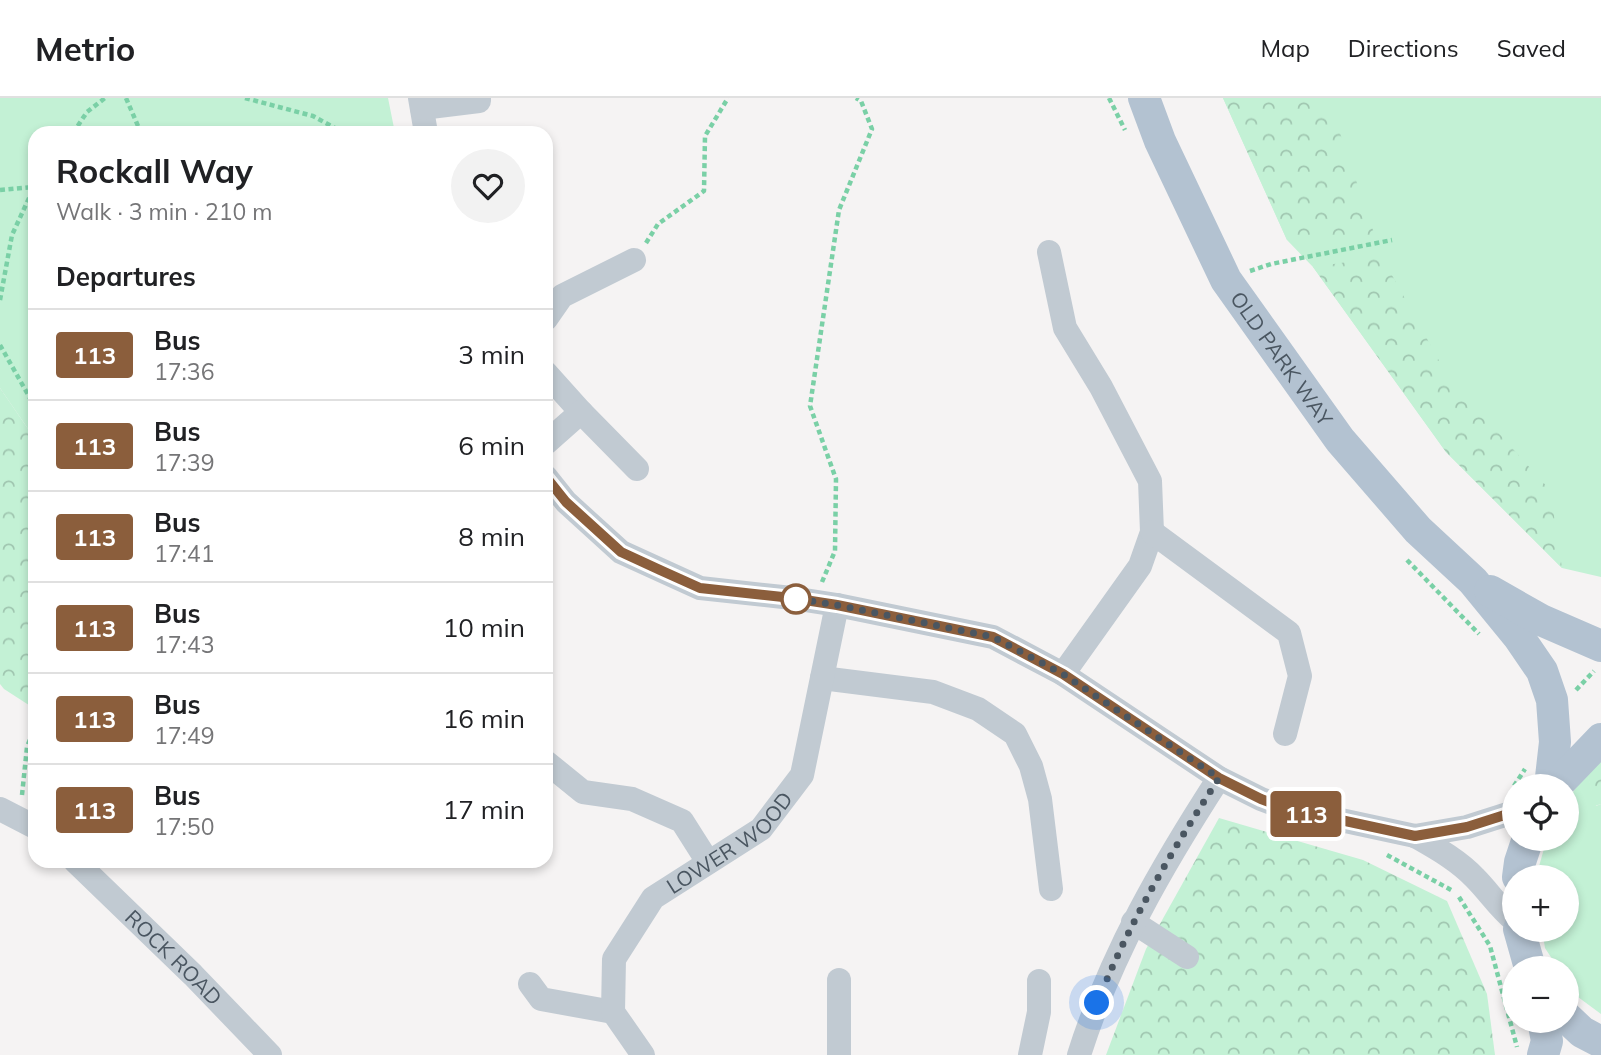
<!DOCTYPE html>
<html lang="en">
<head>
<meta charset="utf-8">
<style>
	:root { --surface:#fff; --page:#f2f2f2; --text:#202124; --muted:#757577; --line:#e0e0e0 }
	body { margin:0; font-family:Mulish,sans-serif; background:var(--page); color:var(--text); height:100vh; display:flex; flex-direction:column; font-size:26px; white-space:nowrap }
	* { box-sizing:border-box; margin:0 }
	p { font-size:23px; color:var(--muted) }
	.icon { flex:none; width:38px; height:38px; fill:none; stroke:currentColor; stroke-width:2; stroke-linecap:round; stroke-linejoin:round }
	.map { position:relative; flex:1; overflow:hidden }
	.drawer { position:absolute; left:28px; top:28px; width:525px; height:742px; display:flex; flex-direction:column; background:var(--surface); border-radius:21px; box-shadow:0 4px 10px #0003 }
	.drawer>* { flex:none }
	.badge { padding:0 14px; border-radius:5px; font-size:24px; line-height:46px }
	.tools { position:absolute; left:1502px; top:676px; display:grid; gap:14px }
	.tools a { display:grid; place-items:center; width:77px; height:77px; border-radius:50%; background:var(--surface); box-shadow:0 4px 10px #0003; font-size:35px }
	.you { position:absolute; width:35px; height:35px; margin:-18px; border:5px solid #fff; border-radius:50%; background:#1a73e8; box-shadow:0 0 0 10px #1a73e833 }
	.map>.badge { position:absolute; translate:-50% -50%; box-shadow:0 0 0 4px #fff }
	h2 { padding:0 28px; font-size:26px; line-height:63px }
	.round { display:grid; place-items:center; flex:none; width:74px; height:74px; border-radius:37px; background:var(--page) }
	.headline { display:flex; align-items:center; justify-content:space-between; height:119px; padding:0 28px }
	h1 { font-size:33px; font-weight:700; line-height:52px }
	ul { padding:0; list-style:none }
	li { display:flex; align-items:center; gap:21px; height:91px; padding:0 28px; border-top:2px solid var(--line) }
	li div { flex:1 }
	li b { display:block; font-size:26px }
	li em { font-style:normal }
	li .badge { min-width:77px; font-weight:700; text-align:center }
	header { display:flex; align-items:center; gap:42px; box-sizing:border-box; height:98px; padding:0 35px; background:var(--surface); border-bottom:2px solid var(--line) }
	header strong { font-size:33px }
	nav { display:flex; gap:38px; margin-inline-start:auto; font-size:24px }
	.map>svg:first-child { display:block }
	.grass { fill:#c3f1d5 }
	.forest { fill:url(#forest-crowns) }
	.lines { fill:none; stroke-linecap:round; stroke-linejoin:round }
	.path { stroke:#7ad0a6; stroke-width:4.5; stroke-dasharray:5 3.5; stroke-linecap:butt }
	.minor { stroke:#c1cad2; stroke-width:24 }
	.major { stroke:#b3c2d1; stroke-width:32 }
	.line-casing { stroke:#fff; stroke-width:16 }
	.line { stroke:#8b5e3c; stroke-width:10 }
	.walk { stroke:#4a5661; stroke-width:7; stroke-dasharray:0 12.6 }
	.stop-dot { fill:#fff; stroke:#8b5e3c; stroke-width:3.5 }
	.labels { text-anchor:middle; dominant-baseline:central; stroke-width:7; stroke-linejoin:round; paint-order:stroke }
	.street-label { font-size:21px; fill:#4a5661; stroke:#fff }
</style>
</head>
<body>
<header>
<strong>Metrio</strong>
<nav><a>Map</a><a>Directions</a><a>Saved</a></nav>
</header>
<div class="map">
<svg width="1601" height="957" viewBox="0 0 1601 957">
	<defs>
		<pattern id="forest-crowns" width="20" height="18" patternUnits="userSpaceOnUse" patternTransform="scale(1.75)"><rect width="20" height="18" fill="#c3f1d5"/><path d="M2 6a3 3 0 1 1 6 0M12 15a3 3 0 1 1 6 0" fill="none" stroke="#a0c6b0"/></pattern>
	</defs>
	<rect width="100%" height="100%" fill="#f5f3f3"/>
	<!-- grass -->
	<g class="grass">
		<path d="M 0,0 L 388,0 L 395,35 L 35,35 L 35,341 L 0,290 Z"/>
		<path d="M 1223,0 L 1601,0 L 1601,479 L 1562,470 L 1446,354 L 1313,169 L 1287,142 Z"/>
		<path d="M 1587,674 L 1596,708 L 1601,706 L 1601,916 L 1578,899 L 1566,881 L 1566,870 L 1558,870 L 1545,850 L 1542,831 L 1566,831 L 1566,779 L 1536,779 L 1547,740 L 1566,740 L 1566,704 Z"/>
	</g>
	<!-- forest -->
	<g class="forest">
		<path d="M 1223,0 L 1328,0 L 1375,138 L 1287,142 Z"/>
		<path d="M 1382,159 L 1448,279 L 1550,392 L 1562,470 L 1446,354 L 1313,169 Z"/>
		<path d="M 0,290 L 35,341 L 35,611 L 4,591 L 0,586 Z"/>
		<path d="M 1601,660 L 1601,706 L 1595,708 L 1587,675 Z"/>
		<path d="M 1219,720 L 1363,762 L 1447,803 L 1487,896 L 1495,957 L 1106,957 L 1146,851 Z"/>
	</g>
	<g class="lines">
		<!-- path -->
		<g class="path">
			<path d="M 126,0 L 141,35"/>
			<path d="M 245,0 L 313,18 L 344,35"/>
			<path d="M 1109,0 L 1125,32"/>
			<path d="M 73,35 L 87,14 L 105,0"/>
			<path d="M 0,92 L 33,89"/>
			<path d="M 646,145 L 658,126 L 704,93 L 705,38 L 728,0"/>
			<path d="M 1250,173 L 1271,166 L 1392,142"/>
			<path d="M 0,202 L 12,137 L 35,87"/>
			<path d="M 0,247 L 35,309"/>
			<path d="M 1407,462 L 1479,536"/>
			<path d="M 822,484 L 835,453 L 836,381 L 810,308 L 839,112 L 872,31 L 861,3 L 856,0"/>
			<path d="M 1576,592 L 1594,573"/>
			<path d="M 1514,688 L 1525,671"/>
			<path d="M 22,697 L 27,649 L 35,629"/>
			<path d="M 1387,757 L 1453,793"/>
			<path d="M 1459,799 L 1490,848 L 1517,949"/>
		</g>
		<!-- minor -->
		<g class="minor">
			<path d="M 420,0 L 426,35"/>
			<path d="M 422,10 L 479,3 L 479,0"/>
			<path d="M 1049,154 L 1065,230 L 1101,289 L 1150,383 L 1152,434 L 1140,468 L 1063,576"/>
			<path d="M 546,221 L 562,198 L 634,162"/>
			<path d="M 546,275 L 581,314 L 637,371"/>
			<path d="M 546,345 L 581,314"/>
			<path d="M 546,379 L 566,404 L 621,454 L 700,490 L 792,500 L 837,507 L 993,539 L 1063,576 L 1219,680 L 1261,701 L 1285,710 L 1415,738 L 1467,729 L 1514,714"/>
			<path d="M 1152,434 L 1289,535 L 1300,578 L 1285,636"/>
			<path d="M 822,580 L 933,594 L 978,611 L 1015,636 L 1031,668 L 1040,701 L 1051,791"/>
			<path d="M 546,664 L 583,694 L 632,701 L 682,723 L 708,764"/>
			<path d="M 0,711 L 35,729"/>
			<path d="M 1415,738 C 1436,750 1458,762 1475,780 C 1489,794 1499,810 1514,822"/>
			<path id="s1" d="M 75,763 L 193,877 L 270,957"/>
			<path d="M 1133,824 L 1187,859"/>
			<path d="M 530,886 L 541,901 L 613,914"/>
			<path id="s2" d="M 643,957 L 613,914 L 614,861 L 653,800 L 761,731 L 802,677 L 837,507"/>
			<path d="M 839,957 L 839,882"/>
			<path d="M 1030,957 L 1039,914 L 1039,883"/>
			<path d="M 1079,957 C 1111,856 1162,768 1219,680"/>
		</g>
		<!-- major -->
		<g class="major">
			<path id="s3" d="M 1144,0 L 1160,43 L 1226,182 L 1340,342 L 1418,432 L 1473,483 L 1518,538 L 1542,573 L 1552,602 L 1555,644 L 1550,688"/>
			<path d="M 1490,493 L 1541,522 L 1601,548"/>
			<path d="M 1556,688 L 1601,641"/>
			<path d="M 1518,779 L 1520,764 L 1528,740"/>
			<path d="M 1519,831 L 1530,870"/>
			<path d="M 1566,919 L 1582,934 L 1601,944"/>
			<path d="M 1543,922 L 1547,943 L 1543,957"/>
		</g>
	</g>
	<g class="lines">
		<!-- line casing -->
		<g class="line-casing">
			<path id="line" d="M 546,379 L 566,404 L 621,454 L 660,472 L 700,490 L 792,500 L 837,507 L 993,539 L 1063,576 L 1219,680 L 1261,701 L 1285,710 L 1415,738 L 1467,729 L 1514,714"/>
		</g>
		<!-- line -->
		<use href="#line" class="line"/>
		<!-- walk -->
		<path class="walk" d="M 796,501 L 792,500 L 837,507 L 993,539 L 1063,576 L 1219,680 C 1171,754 1130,823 1097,905"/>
	</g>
	<!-- markers -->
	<circle class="stop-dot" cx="796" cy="501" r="14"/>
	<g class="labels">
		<!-- street labels -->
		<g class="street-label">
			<text stroke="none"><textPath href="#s3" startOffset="296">OLD PARK WAY</textPath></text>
			<text stroke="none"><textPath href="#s2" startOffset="273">LOWER WOOD</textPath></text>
			<text stroke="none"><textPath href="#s1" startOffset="138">ROCK ROAD</textPath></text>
		</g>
	</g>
</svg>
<div class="tools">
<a><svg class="icon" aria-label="locate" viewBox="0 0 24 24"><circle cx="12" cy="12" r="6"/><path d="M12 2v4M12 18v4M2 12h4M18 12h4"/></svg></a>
<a>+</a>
<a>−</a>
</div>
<div class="you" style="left:1097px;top:905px"></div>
<b class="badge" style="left:1306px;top:716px;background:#8b5e3c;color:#fff">113</b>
<section class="drawer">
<div class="headline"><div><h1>Rockall Way</h1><p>Walk · 3 min · 210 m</p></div><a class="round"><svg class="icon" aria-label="heart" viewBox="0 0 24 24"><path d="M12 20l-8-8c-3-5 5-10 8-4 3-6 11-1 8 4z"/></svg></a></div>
<h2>Departures</h2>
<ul>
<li><span class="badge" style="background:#8b5e3c;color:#fff">113</span><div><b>Bus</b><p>17:36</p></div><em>3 min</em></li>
<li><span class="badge" style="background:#8b5e3c;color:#fff">113</span><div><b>Bus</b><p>17:39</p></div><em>6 min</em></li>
<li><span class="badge" style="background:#8b5e3c;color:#fff">113</span><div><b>Bus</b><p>17:41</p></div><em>8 min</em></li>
<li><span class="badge" style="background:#8b5e3c;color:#fff">113</span><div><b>Bus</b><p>17:43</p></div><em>10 min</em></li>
<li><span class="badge" style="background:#8b5e3c;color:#fff">113</span><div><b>Bus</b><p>17:49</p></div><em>16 min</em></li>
<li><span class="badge" style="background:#8b5e3c;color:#fff">113</span><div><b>Bus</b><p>17:50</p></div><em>17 min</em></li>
</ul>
</section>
</div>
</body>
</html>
